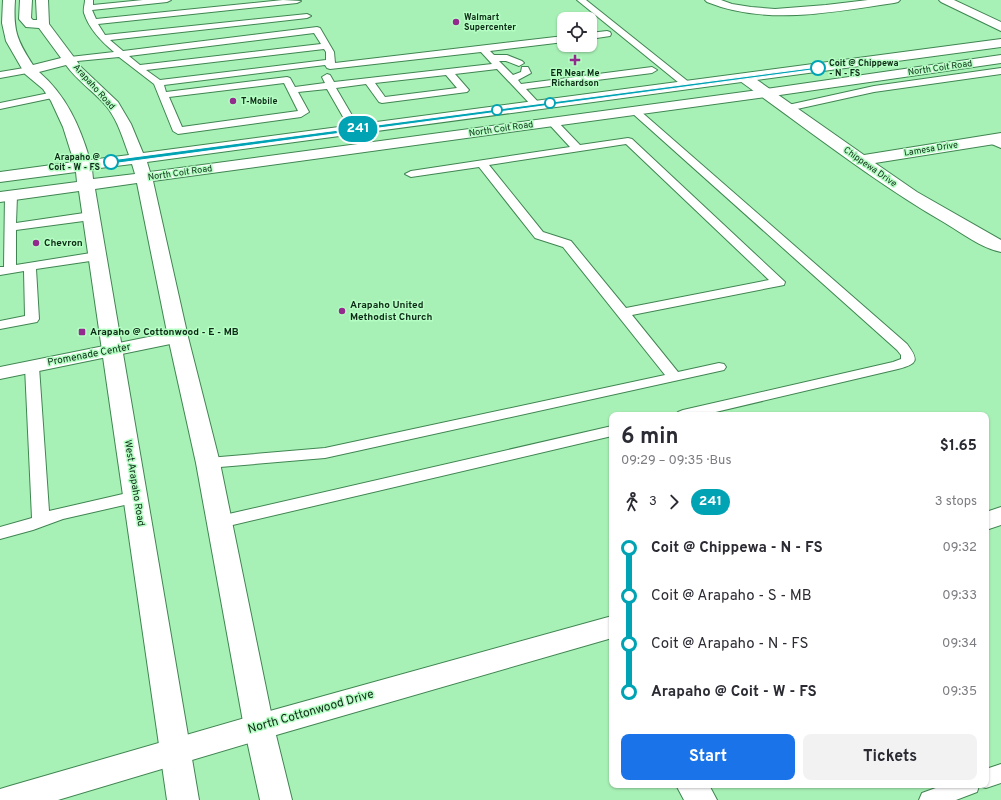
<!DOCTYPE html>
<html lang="en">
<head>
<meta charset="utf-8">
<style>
	:root { --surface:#fff; --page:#f2f2f3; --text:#2b2b33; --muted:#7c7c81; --accent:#1a73e8 }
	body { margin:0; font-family:Overpass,sans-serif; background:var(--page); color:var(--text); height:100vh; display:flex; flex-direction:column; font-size:15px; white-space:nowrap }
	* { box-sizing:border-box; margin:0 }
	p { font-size:13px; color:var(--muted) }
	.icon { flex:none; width:22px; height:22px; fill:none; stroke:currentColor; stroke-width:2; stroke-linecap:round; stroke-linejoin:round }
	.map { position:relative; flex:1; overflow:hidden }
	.drawer { position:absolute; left:609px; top:412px; width:380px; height:376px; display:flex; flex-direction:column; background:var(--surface); border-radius:8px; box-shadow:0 1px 3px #0004 }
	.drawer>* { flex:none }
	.badge { padding:0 8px; border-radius:13px; font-size:14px; line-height:26px }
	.tools { position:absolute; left:557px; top:12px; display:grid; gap:8px }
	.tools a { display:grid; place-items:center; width:40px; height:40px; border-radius:8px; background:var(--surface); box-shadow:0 1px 3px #0004; font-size:20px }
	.map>.badge { position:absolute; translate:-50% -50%; box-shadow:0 0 0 2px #fff }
	.legs { display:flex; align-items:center; gap:6px; height:44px; padding:0 12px; font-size:13px }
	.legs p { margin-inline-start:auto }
	.summary { display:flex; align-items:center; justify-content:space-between; height:68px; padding:0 12px }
	h1 { font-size:22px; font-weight:700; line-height:30px }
	.cta { display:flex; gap:8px; margin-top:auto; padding:8px 12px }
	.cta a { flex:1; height:46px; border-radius:8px; background:var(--accent); color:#fff; font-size:16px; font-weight:700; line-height:46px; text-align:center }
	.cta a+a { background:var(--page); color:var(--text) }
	ul { padding:0 12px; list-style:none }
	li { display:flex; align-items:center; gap:14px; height:48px; font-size:15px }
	li i { display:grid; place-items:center; width:6px; height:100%; margin:0 5px; background:currentColor }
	li i::after { content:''; width:10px; height:10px; margin:-5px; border:3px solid; border-radius:50%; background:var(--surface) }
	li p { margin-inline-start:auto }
	li:first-child i { background:linear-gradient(#0000 50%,currentColor 0) }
	li:last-child i { background:linear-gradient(currentColor 50%,#0000 0) }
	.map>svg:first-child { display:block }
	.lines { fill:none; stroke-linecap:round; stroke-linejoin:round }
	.lane-casing { stroke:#3f8551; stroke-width:2 }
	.street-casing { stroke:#3f8551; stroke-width:2 }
	.secondary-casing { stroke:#3f8551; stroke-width:2 }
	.lane { fill:#fff; fill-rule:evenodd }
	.street { fill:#fff; fill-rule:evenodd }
	.secondary { fill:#fff; fill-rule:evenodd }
	.line-1 { fill:#00a3b4; stroke:#fff }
	.poi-dot { fill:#932a8e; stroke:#b5fec3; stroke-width:1.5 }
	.stop-1-dot { fill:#fff; stroke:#00a3b4; stroke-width:2 }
	.labels { text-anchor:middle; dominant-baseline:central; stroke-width:3; stroke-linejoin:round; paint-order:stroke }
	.far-poi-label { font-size:9px; font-weight:bold; fill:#0c2a15; stroke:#b5fec3; text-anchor:start }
	.far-stop-label { font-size:9px; font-weight:bold; fill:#0c2a15; stroke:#b5fec3; text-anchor:start }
	.far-street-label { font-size:9px; fill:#0c2a15; stroke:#b5fec3 }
	.poi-label { font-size:10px; font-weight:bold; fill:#0c2a15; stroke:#b5fec3; text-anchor:start }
	.street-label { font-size:10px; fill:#0c2a15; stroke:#b5fec3 }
	.near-street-label { font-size:12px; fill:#0c2a15; stroke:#b5fec3 }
</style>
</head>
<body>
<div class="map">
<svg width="1001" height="800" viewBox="0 0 1001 800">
	<rect width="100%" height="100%" fill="#a8f1b6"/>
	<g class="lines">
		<!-- lane casing -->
		<g class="lane-casing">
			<g id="lane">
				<path d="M 85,0 L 93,0 L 93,5 L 143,0 L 171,0 L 167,2 L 92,10 L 96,19 L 283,0 L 301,1 L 297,3 L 98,24 L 105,35 L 307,14 L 311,16 L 307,18 L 110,40 L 123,51 L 317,27 L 320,28 L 334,52 L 335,63 L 564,36 L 564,42 L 490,51 L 494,55 L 507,55 L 522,61 L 524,63 L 519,66 L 506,61 L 499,61 L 513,75 L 521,72 L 522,67 L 528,67 L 531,73 L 518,80 L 521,84 L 652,67 L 657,70 L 652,73 L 526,89 L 541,105 L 536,108 L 533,107 L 497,69 L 455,74 L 469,90 L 467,92 L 382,103 L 379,102 L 366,84 L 336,88 L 360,129 L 355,132 L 350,129 L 327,89 L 298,92 L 309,112 L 301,117 L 178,134 L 173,131 L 154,84 L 119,57 L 67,62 L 66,60 L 67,58 L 70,57 L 114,52 C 102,42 89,29 84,13 C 83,9 85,4 85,0 ZM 314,33 L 321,44 L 140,65 L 129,56 ZM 324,49 L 326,52 L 326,60 L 160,80 L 146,70 ZM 481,52 L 492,64 L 334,82 L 330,75 L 327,74 L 322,77 L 325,83 L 295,87 L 290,78 L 287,77 L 166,92 L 164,85 L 325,65 L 327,68 L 330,69 ZM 446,75 L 457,88 L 385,97 L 375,83 ZM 284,83 L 298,111 L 182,127 L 169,97 Z"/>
				<path d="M 577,0 L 586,0 L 690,83 L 692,85 L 690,87 L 684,87 Z"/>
				<path d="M 607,31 L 610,32 L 611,34 L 610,36 L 590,39 L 590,33 Z"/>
				<path d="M 30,67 L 35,70 L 33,72 L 0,78 L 0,72 Z"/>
				<path d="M 1001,68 L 1001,74 L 874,92 L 788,111 L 783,108 L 788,105 L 874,86 Z"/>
				<path d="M 54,92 L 59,95 L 57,97 L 0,109 L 0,103 Z"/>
				<path d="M 635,108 L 638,109 L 907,344 C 919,360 918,364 898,369 L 703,415 L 675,415 L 678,412 L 683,410 L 893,362 L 901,359 L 901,355 L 897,350 L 632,113 L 630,111 L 632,109 Z"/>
				<path d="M 552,119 L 556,120 L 580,145 L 628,138 L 632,139 L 785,282 L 784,285 L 779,286 L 632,315 L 678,372 L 719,363 L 724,364 L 726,367 L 724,370 L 325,458 L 208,468 L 202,467 L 200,463 L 202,459 L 208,458 L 325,448 L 665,375 L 563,247 L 535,238 L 479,167 L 411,177 L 405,174 L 411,171 L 570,147 L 547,122 ZM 626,144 L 769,280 L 626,308 L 571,241 L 543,232 L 489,165 Z"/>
				<path d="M 991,137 L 1001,141 L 1001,148 L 987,142 L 986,140 L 987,138 Z"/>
				<path d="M 11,193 L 15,194 L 17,196 L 16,223 L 91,212 L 95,214 L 97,216 L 95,218 L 91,220 L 16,230 L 16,265 L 97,252 L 101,253 L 103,256 L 101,259 L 97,260 L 36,269 L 39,319 L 37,322 L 0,329 L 0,321 L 25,316 L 24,271 L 0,275 L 0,267 L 4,267 L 5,196 L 7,194 Z"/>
				<path d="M 32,363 L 37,364 L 39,367 L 49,511 L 136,491 L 142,493 L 144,497 L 142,501 L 63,519 L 33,530 L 0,539 L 0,527 L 32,518 L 25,367 L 27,364 Z"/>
				<path d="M 612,426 L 612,436 L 220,528 L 214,526 L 211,522 L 214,518 L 220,516 Z"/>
				<path d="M 1001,764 L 1001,783 L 986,788 L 979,786 L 977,792 L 956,800 L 919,800 L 922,793 L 944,785 L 986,785 L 986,769 Z"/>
			</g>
		</g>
		<!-- street casing -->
		<g class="street-casing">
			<g id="street">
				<path d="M 705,0 L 721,0 L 732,4 L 751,7 L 775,9 L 826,5 L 868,0 L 900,0 L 898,2 L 894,3 C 832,12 767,26 707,2 Z"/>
				<path d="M 939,0 L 954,0 L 1001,22 L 1001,31 L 941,2 Z"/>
				<path d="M 745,74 L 750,75 L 864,155 L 1001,133 L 1001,143 L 875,163 L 917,192 L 1001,240 L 1001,252 C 981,248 962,233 945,223 C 873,181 807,129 740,81 L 738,78 L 740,75 Z"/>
				<path d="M 178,331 L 185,333 L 188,337 L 185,341 L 0,379 L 0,367 Z"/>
				<path d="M 1001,507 L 1001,525 L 986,530 L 986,512 Z"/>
				<path d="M 612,616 L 612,638 L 259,740 L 58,800 L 0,800 L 0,789 L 10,786 L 259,714 Z"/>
				<path d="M 676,785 L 709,785 L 717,800 L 684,800 Z"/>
			</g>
		</g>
		<!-- secondary casing -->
		<g class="secondary-casing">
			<path id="secondary" d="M 3,0 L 15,0 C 13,31 17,40 33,65 L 61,58 L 39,28 L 26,27 L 19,19 L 20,0 L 32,0 L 31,18 L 33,20 L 37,20 L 36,0 L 48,0 L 49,24 L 82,68 L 118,102 L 131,124 L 143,153 L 1001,39 L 1001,47 L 147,162 L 150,172 L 766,89 L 1001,55 L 1001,63 L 766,97 L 153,181 L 188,337 L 220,463 L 274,727 L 292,800 L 260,800 L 244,727 L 196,463 L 168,337 L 137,183 L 95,189 L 199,800 L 167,800 L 79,191 L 0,202 L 0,192 L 77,182 L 76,172 L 0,182 L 0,172 L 74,162 L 63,127 L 51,101 L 43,89 L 25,74 L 6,41 L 2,23 ZM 66,65 C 77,81 95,92 107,107 C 118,121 123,139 129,155 L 90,160 C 80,126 66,95 39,72 ZM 132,164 L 135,174 L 93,179 L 92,169 Z"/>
		</g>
		<!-- lane -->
		<use href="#lane" class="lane"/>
		<!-- street -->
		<use href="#street" class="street"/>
		<!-- secondary -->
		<use href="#secondary" class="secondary"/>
	</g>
	<!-- line-1 -->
	<path class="line-1" d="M 818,67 L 819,69 L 111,164 L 108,162 L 111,160 Z"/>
	<!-- markers -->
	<g class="poi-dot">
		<circle cx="456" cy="22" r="4"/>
		<path d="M573 54h4v4h4v4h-4v4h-4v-4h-4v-4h4z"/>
		<circle cx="233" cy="101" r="4"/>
		<circle cx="36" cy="243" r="4"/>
		<circle cx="342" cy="311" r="4"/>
		<rect x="78" y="328" width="8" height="8" rx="2"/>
	</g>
	<g class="stop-1-dot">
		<circle cx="818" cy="68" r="7"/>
		<circle cx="550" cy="103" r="5"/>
		<circle cx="497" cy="110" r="5"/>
		<circle cx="111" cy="162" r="7"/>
	</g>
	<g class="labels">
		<!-- far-poi labels -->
		<g class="far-poi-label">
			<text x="464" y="17">Walmart<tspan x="464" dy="10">Supercenter</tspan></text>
			<text x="575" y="73" text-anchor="middle">ER Near Me<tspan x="575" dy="10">Richardson</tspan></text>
			<text x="241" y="101">T-Mobile</text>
		</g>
		<!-- far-stop labels -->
		<g class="far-stop-label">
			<text x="829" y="63">Coit @ Chippewa<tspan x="829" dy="10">- N - FS</tspan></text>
			<text x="100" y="157" text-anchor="end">Arapaho @<tspan x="100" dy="10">Coit - W - FS</tspan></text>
		</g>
		<!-- far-street labels -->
		<g class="far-street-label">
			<text transform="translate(940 68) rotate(-8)">North Coit Road</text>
			<text transform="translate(94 87) rotate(48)">Arapaho Road</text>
			<text transform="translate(501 129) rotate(-8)">North Coit Road</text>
			<text transform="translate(931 149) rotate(-9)">Lamesa Drive</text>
			<text transform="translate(870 167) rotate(35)">Chippewa Drive</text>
			<text transform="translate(180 173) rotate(-8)">North Coit Road</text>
		</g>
		<!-- poi labels -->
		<g class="poi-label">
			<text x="44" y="243">Chevron</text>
			<text x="350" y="305">Arapaho United<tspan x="350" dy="12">Methodist Church</tspan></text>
			<text x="90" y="332">Arapaho @ Cottonwood - E - MB</text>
		</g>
		<!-- street labels -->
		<g class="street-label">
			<text transform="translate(89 355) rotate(-11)">Promenade Center</text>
			<text transform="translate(134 483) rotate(81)">West Arapaho Road</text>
		</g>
		<!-- near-street labels -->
		<g class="near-street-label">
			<text transform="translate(311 712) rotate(-16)">North Cottonwood Drive</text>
		</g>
	</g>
</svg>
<div class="tools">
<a><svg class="icon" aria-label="locate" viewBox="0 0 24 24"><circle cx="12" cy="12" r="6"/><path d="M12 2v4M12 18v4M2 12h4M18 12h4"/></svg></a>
</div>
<b class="badge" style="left:358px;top:129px;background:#00a3b4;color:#fff">241</b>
<section class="drawer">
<div class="summary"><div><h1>6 min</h1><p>09:29 – 09:35 · Bus</p></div><b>$1.65</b></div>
<div class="legs"><svg class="icon" aria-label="walk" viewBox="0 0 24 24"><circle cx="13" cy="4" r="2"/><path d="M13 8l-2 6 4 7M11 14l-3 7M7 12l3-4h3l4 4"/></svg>3<svg class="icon" aria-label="forward" viewBox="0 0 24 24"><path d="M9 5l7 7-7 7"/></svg><b class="badge" style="background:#00a3b4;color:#fff">241</b><p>3 stops</p></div>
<ul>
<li><i style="color:#00a3b4"></i><b>Coit @ Chippewa - N - FS</b><p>09:32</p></li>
<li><i style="color:#00a3b4"></i><span>Coit @ Arapaho - S - MB</span><p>09:33</p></li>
<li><i style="color:#00a3b4"></i><span>Coit @ Arapaho - N - FS</span><p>09:34</p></li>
<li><i style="color:#00a3b4"></i><b>Arapaho @ Coit - W - FS</b><p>09:35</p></li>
</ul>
<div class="cta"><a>Start</a><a>Tickets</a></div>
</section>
</div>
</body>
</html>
